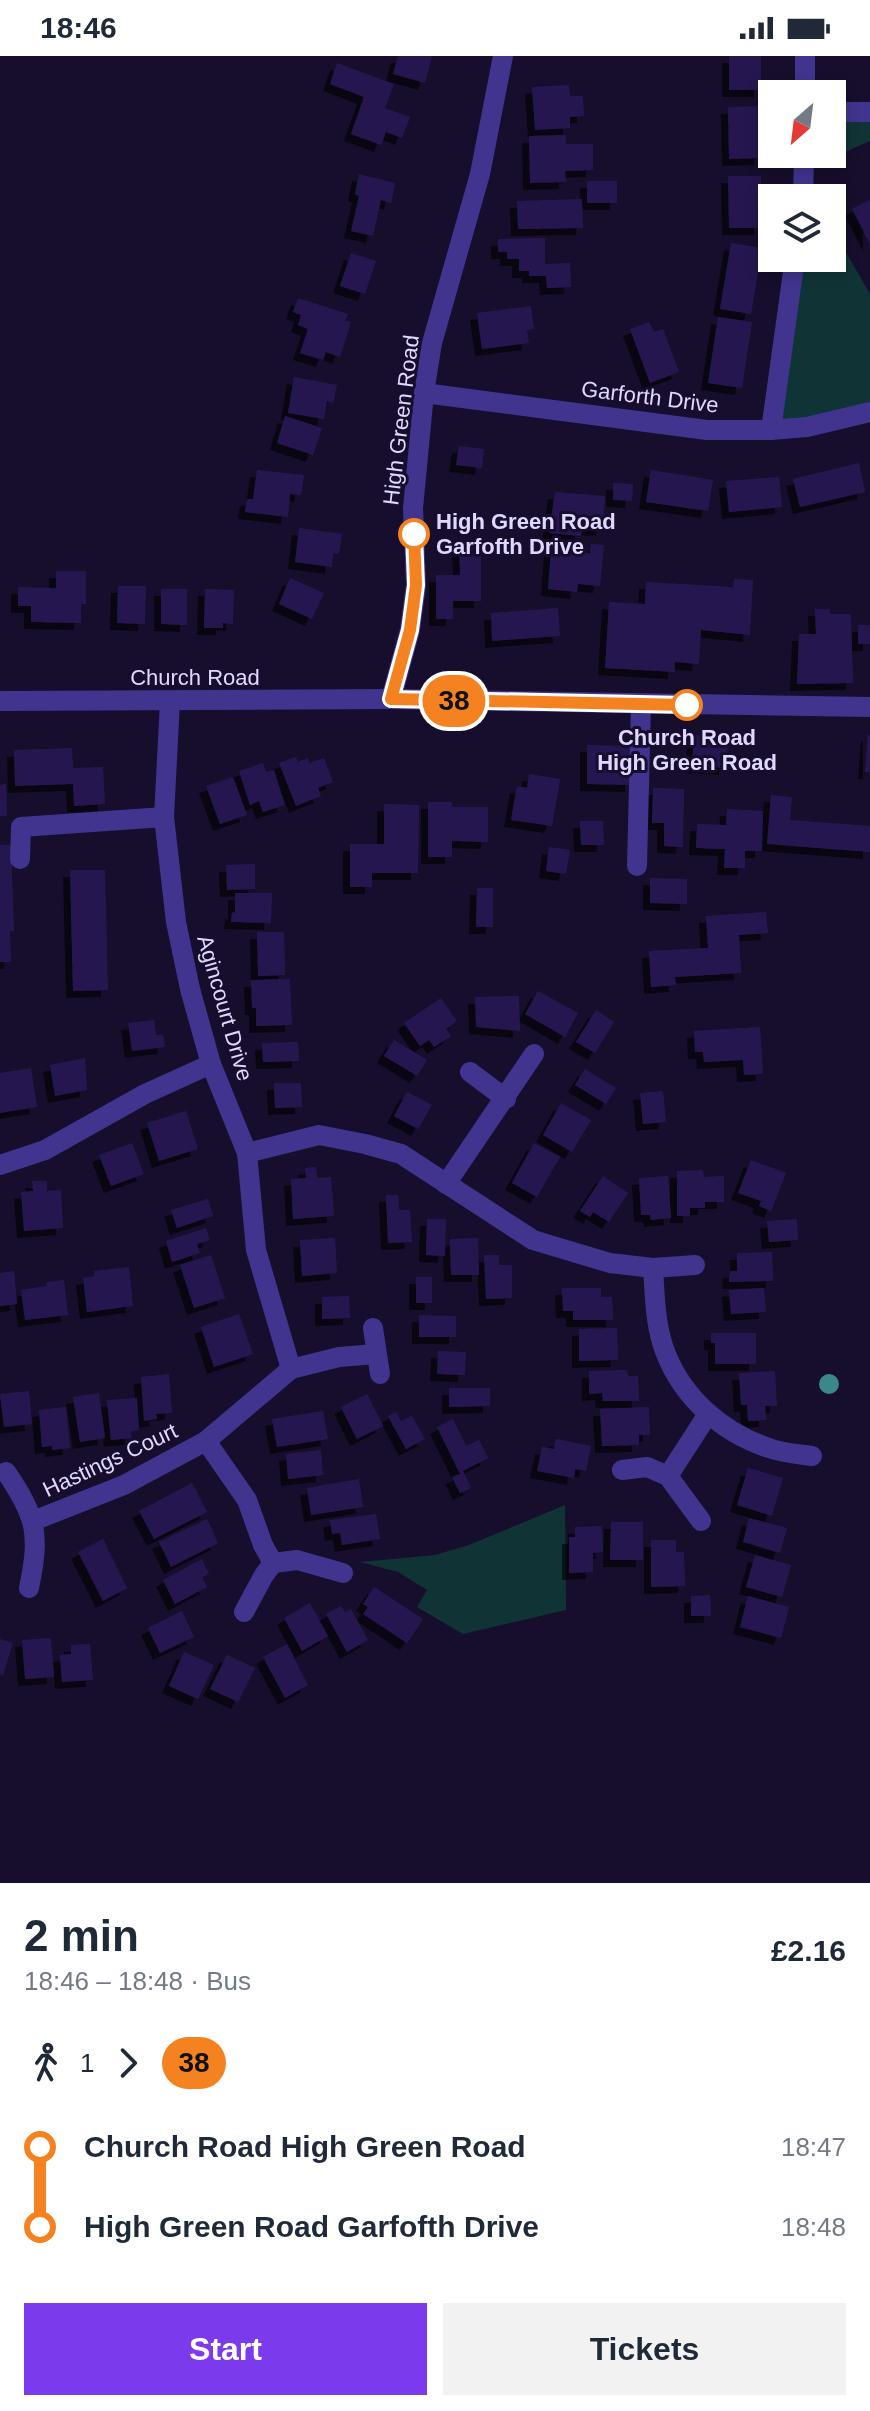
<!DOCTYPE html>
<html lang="en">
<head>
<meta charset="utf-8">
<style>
	:root { --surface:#fff; --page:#f2f2f3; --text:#1f2937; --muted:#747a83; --accent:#7c3aed }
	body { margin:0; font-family:Arial,sans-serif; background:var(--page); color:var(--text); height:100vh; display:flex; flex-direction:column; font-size:30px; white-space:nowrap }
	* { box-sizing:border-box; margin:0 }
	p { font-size:26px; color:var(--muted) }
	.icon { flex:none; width:44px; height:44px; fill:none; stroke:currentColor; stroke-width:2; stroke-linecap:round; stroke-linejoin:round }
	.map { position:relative; height:1827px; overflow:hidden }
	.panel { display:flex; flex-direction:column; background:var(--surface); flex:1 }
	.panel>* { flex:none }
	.badge { padding:0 16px; border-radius:26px; font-size:28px; line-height:52px }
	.needle { width:52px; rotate:208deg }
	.tools { position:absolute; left:758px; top:24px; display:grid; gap:16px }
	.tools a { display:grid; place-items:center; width:88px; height:88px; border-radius:0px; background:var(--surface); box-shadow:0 4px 12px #0003; font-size:40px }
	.map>.badge { position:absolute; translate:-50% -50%; box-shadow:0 0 0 4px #fff }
	.legs { display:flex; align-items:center; gap:12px; height:88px; padding:0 24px; font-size:26px }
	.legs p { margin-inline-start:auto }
	.overview { display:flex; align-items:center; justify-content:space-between; height:136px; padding:0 24px }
	h1 { font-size:44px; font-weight:700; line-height:60px }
	.cta { display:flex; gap:16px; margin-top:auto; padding:16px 24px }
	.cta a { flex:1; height:92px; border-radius:0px; background:var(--accent); color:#fff; font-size:32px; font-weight:700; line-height:92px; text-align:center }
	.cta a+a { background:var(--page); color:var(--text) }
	ul { padding:0 24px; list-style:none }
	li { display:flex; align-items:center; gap:28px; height:80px; font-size:30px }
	li i { display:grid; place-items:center; width:12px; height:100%; margin:0 10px; background:currentColor }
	li i::after { content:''; width:20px; height:20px; margin:-10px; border:6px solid; border-radius:50%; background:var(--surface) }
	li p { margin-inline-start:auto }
	li:first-child i { background:linear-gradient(#0000 50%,currentColor 0) }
	li:last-child i { background:linear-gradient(currentColor 50%,#0000 0) }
	.status { display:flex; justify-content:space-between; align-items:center; height:56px; padding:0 40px; background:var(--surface); direction:ltr }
	.status svg { height:22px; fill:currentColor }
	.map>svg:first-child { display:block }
	.green { fill:#103436 }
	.building { fill:#28184f; filter:url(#shadow) }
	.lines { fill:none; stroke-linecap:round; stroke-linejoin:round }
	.minor { stroke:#41348f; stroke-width:20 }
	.tree { fill:#3a888a }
	.line-1-casing { stroke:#fff; stroke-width:18 }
	.line-1 { stroke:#f58220; stroke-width:12 }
	.stop-1-dot { fill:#fff; stroke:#f58220; stroke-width:4 }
	.labels { text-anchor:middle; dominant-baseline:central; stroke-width:6; stroke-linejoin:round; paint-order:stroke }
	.street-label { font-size:22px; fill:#e1d8ff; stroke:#160e2c }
	.stop-label { font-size:22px; font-weight:bold; fill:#e1d8ff; stroke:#160e2c; text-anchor:start }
</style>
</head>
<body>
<div class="status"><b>18:46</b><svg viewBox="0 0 49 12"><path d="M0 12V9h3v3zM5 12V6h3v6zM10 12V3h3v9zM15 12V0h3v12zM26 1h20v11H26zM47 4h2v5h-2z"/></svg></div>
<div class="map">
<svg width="870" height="1827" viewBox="0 0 870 1827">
	<defs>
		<filter id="shadow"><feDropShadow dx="-7" dy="7" stdDeviation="0" flood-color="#0009"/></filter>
	</defs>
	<rect width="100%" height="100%" fill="#160e2c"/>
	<!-- green -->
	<g class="green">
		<path d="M 832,56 L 870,56 L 870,85 L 804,114 L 804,98 L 832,98 Z"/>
		<path d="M 832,172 L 870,238 L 870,356 L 771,374 L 795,202 L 832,202 Z"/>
		<path d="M 565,1449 L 566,1554 L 463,1578 L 417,1551 L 427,1534 L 398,1516 L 360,1506 L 435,1499 L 469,1489 Z"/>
	</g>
	<!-- building -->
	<g class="building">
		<path d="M 398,0 L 432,0 L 425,27 L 393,18 Z"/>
		<rect x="729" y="0" width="32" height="34"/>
		<path d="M 337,7 L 394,28 L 385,52 L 410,61 L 402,82 L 386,76 L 381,89 L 351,78 L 364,41 L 330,28 Z"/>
		<path d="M 569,29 L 570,40 L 583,40 L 584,60 L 570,61 L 570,72 L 535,74 L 532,31 Z"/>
		<path d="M 761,50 L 761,102 L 729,103 L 728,51 Z"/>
		<path d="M 566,79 L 566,88 L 593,88 L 593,114 L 565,115 L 566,126 L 530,127 L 529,80 Z"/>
		<path d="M 359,118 L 395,127 L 391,147 L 381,144 L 373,180 L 351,175 L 359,140 L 355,138 Z"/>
		<path d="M 728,120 L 761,120 L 761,172 L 729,172 Z"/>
		<rect x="587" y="125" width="30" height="22"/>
		<path d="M 582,143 L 583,172 L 518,173 L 517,145 Z"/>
		<path d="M 870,144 L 870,188 L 852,153 Z"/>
		<path d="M 545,182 L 545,208 L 570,207 L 571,231 L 547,232 L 546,220 L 529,220 L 529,215 L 519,215 L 519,203 L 507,203 L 507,196 L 498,196 L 498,183 Z"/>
		<path d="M 731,187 L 762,192 L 751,258 L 720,253 Z"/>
		<path d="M 351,197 L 376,205 L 365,238 L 340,230 Z"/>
		<path d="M 298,242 L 348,258 L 345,265 L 351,266 L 340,301 L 326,296 L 323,304 L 300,297 L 308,273 L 298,269 L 301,259 L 293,256 Z"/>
		<path d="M 531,250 L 534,273 L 527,274 L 529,287 L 482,293 L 477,257 Z"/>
		<path d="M 718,261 L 752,266 L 742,332 L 708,327 Z"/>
		<path d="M 649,266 L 654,276 L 663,273 L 679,316 L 650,327 L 630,273 Z"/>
		<path d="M 294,321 L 337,329 L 333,347 L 327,345 L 324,363 L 288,357 Z"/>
		<path d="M 285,360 L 322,372 L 313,399 L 277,387 Z"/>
		<path d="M 459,390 L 484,393 L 482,412 L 456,409 Z"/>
		<path d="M 859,407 L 865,436 L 800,451 L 793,423 Z"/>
		<path d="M 257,414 L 304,419 L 301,439 L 290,438 L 288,461 L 245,456 L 247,443 L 253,443 Z"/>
		<path d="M 651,414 L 713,424 L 708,455 L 646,446 Z"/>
		<path d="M 779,421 L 782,451 L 729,456 L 726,425 Z"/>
		<path d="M 613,427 L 633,428 L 632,445 L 613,444 Z"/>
		<path d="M 555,436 L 605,440 L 603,473 L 582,472 L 581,480 L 549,477 Z"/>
		<path d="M 299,472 L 342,478 L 339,498 L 333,498 L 332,511 L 295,506 Z"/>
		<path d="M 481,483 L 481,545 L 453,545 L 453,563 L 436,563 L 436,519 L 460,519 L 459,484 Z"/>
		<path d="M 591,488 L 604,489 L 600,530 L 578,528 L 577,536 L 548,533 L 551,494 L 590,497 Z"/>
		<path d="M 56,515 L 86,515 L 86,548 L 81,548 L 81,567 L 31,566 L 31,550 L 18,550 L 18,531 L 56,532 Z"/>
		<path d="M 290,522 L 324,537 L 312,563 L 279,548 Z"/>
		<path d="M 734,523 L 753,524 L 750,579 L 701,574 L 699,608 L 675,606 L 675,616 L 605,612 L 609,546 L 645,548 L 646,526 L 733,531 Z"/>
		<path d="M 118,530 L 146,530 L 145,568 L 117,567 Z"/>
		<path d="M 161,533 L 187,533 L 187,569 L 161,568 Z"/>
		<path d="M 205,533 L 234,534 L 233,568 L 223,567 L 223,572 L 204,572 Z"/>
		<path d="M 558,552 L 560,580 L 492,585 L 491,557 Z"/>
		<path d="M 815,553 L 830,553 L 830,558 L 851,558 L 853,627 L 797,628 L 799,578 L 816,578 Z"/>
		<rect x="858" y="569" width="12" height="19"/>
		<path d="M 868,678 L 870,679 L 870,716 L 865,716 Z"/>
		<path d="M 694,679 L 728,681 L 726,712 L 692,710 Z"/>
		<path d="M 587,689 L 633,690 L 632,729 L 587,728 Z"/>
		<path d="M 72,692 L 73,712 L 103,711 L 105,748 L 74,750 L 73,728 L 15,730 L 14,694 Z"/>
		<path d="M 296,701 L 298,706 L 308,702 L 309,707 L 324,702 L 333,726 L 318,732 L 321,740 L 296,750 L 279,707 Z"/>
		<path d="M 263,707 L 266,716 L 274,714 L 285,749 L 263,756 L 259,745 L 250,749 L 239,715 Z"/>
		<path d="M 529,718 L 560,723 L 552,770 L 511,764 L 517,730 L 527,732 Z"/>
		<path d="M 233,721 L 247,759 L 220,768 L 206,730 Z"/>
		<path d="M 6,728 L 7,760 L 0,760 L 0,729 Z"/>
		<path d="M 653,732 L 684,733 L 683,791 L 664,790 L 664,767 L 652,767 Z"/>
		<path d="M 771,739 L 792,741 L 790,764 L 870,770 L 870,796 L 767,788 Z"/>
		<path d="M 428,746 L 452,746 L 452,751 L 488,751 L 488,786 L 452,785 L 452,801 L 428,801 Z"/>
		<path d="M 384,748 L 419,749 L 418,817 L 372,817 L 372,831 L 350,831 L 350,788 L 384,788 Z"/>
		<path d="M 727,753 L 763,755 L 762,795 L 745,795 L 745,812 L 724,812 L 725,793 L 696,792 L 697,768 L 726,769 Z"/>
		<path d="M 580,765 L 603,765 L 604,789 L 581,789 Z"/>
		<path d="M 0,789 L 11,789 L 14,875 L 10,875 L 11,906 L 0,906 Z"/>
		<path d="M 549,791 L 570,794 L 566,818 L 546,815 Z"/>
		<path d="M 255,808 L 255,833 L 227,834 L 226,809 Z"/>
		<path d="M 70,814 L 105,814 L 108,934 L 73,935 Z"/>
		<path d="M 650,822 L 687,823 L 687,848 L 650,847 Z"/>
		<path d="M 477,832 L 493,832 L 493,871 L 476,871 Z"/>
		<path d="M 235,837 L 272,837 L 271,867 L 231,866 L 232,856 L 235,857 Z"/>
		<path d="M 766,856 L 768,877 L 739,879 L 741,917 L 675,921 L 676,929 L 651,931 L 649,895 L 708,892 L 706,860 Z"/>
		<path d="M 257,876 L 284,876 L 285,919 L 258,920 Z"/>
		<path d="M 290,923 L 292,969 L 256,970 L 256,952 L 252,952 L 251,924 Z"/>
		<path d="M 538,935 L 578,957 L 565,981 L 525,958 Z"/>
		<path d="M 519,940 L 520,975 L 476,971 L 475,941 Z"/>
		<path d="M 441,942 L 457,965 L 446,973 L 451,980 L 434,991 L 429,984 L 420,990 L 404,967 Z"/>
		<path d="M 596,954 L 614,966 L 595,997 L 576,986 Z"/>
		<path d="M 154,964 L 156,979 L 163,978 L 165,991 L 132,995 L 128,967 Z"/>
		<path d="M 760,971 L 763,1018 L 744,1019 L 743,1004 L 704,1006 L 703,996 L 695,996 L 694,975 Z"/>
		<path d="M 394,984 L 427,1004 L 417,1020 L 384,1000 Z"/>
		<path d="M 298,986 L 299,1005 L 263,1006 L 262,987 Z"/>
		<path d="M 85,1002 L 87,1034 L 55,1040 L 50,1009 Z"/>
		<path d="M 31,1012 L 37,1051 L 0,1057 L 0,1017 Z"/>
		<path d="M 585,1013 L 616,1032 L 606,1048 L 575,1029 Z"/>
		<path d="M 274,1027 L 301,1027 L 302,1051 L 275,1052 Z"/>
		<path d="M 663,1035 L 666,1066 L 643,1068 L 640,1037 Z"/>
		<path d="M 407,1036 L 432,1049 L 418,1073 L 394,1060 Z"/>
		<path d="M 561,1047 L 591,1064 L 572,1096 L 543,1079 Z"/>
		<path d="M 186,1055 L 198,1093 L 159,1105 L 147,1067 Z"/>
		<path d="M 132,1087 L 144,1118 L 111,1130 L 99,1099 Z"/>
		<path d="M 534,1087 L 560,1101 L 537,1141 L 512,1127 Z"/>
		<path d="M 751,1104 L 786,1117 L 771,1155 L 759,1150 L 761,1145 L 738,1137 Z"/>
		<path d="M 316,1111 L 317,1122 L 331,1121 L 334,1160 L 293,1163 L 291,1123 L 306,1122 L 305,1112 Z"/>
		<path d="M 703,1114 L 704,1121 L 724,1120 L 724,1146 L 705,1146 L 705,1152 L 690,1152 L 690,1160 L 677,1160 L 677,1115 Z"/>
		<path d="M 603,1120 L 628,1137 L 609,1166 L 593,1156 L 590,1161 L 580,1155 Z"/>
		<path d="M 668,1120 L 671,1162 L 651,1164 L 650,1159 L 641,1159 L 639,1122 Z"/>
		<path d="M 32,1125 L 47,1125 L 47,1135 L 61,1134 L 63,1172 L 24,1175 L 21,1136 L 33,1135 Z"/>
		<path d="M 386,1139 L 398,1139 L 399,1154 L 410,1154 L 412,1186 L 388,1187 Z"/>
		<path d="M 208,1143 L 213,1160 L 177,1172 L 171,1154 Z"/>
		<path d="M 427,1163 L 446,1163 L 445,1200 L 426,1199 Z"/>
		<path d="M 797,1163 L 798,1184 L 769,1186 L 767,1165 Z"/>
		<path d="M 206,1172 L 210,1184 L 197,1188 L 200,1197 L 172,1206 L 166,1185 Z"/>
		<path d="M 335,1182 L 337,1217 L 302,1220 L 300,1184 Z"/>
		<path d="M 478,1182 L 479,1219 L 451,1219 L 450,1183 Z"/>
		<path d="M 772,1196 L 773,1225 L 729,1226 L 730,1215 L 737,1215 L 737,1197 Z"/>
		<path d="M 211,1199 L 225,1242 L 194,1252 L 180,1209 Z"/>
		<path d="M 484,1199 L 499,1199 L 499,1209 L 512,1209 L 512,1242 L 486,1243 Z"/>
		<path d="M 129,1211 L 133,1250 L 87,1256 L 83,1222 L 94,1220 L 94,1215 Z"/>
		<path d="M 14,1215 L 17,1248 L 0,1250 L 0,1217 Z"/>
		<rect x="416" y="1221" width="16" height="26"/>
		<path d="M 64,1224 L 68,1259 L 25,1264 L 21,1234 L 47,1230 L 46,1226 Z"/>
		<path d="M 562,1232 L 601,1232 L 601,1241 L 612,1241 L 613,1264 L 573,1264 L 573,1255 L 563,1255 Z"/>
		<path d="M 764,1232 L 766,1256 L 731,1258 L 729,1234 Z"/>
		<path d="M 349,1240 L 350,1262 L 322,1263 L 322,1241 Z"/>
		<path d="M 239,1258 L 253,1298 L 214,1311 L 201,1271 Z"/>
		<path d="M 419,1259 L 456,1260 L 456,1281 L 419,1281 Z"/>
		<path d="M 617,1272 L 618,1304 L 579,1305 L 579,1273 Z"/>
		<path d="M 711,1277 L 756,1277 L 756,1308 L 715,1308 L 715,1287 L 711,1287 Z"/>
		<path d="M 438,1295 L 466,1296 L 465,1319 L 437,1318 Z"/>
		<path d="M 627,1314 L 628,1320 L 638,1320 L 639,1345 L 603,1345 L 602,1337 L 589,1338 L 589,1315 Z"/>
		<path d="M 775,1315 L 777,1350 L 765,1350 L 766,1364 L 748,1365 L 747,1349 L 741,1349 L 739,1317 Z"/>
		<path d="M 169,1318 L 172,1357 L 156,1358 L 157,1363 L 144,1365 L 141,1321 Z"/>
		<path d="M 449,1332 L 490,1332 L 490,1350 L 449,1351 Z"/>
		<path d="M 29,1335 L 32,1368 L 4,1371 L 0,1338 Z"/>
		<path d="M 99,1337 L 105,1382 L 80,1386 L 73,1341 Z"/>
		<path d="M 367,1338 L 383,1370 L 357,1383 L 341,1351 Z"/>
		<path d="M 137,1342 L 139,1374 L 131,1375 L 132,1382 L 111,1384 L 107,1344 Z"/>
		<path d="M 66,1351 L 70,1392 L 52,1394 L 52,1390 L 42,1391 L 39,1354 Z"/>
		<path d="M 649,1351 L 650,1379 L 639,1379 L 639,1389 L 602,1390 L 600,1353 Z"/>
		<path d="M 323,1355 L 328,1383 L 277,1391 L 272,1363 Z"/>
		<path d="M 396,1356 L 401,1365 L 412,1360 L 425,1383 L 406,1393 L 388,1360 Z"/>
		<path d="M 453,1363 L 466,1390 L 479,1384 L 488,1402 L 463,1415 L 471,1432 L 460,1437 L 452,1421 L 460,1418 L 437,1371 Z"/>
		<path d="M 556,1383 L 591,1390 L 586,1415 L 575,1413 L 574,1422 L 537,1415 L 542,1391 L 554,1393 Z"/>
		<path d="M 321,1394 L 323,1419 L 288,1423 L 286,1398 Z"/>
		<path d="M 748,1412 L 783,1422 L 772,1460 L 737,1449 Z"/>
		<path d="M 359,1423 L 363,1451 L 311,1459 L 307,1432 Z"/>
		<path d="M 192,1427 L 207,1456 L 154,1483 L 139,1455 Z"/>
		<path d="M 376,1458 L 380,1483 L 342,1489 L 340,1477 L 332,1478 L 330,1464 Z"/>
		<path d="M 749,1462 L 787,1472 L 780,1497 L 743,1486 Z"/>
		<path d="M 207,1463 L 218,1487 L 171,1511 L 159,1486 Z"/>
		<path d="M 611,1466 L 643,1466 L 643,1504 L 610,1504 Z"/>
		<path d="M 602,1470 L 603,1496 L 593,1497 L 593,1516 L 569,1517 L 569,1481 L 575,1481 L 575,1471 Z"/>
		<path d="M 103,1483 L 127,1532 L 103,1545 L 78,1496 Z"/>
		<path d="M 651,1484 L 676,1484 L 676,1496 L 684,1496 L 685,1530 L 651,1531 Z"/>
		<path d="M 755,1499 L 791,1509 L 782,1541 L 746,1531 Z"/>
		<path d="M 202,1503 L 209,1518 L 202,1521 L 207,1531 L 175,1548 L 163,1524 Z"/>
		<path d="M 374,1531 L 423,1563 L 407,1587 L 363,1558 L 368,1551 L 363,1548 Z"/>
		<path d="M 710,1539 L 711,1560 L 691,1560 L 691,1540 Z"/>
		<path d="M 748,1540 L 789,1551 L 781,1582 L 740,1571 Z"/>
		<path d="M 310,1547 L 328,1580 L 302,1595 L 284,1562 Z"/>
		<path d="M 341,1550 L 345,1556 L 351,1553 L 368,1584 L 347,1596 L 326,1558 Z"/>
		<path d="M 182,1555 L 194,1581 L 160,1597 L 148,1572 Z"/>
		<path d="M 51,1582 L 54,1621 L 25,1623 L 22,1584 Z"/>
		<path d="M 0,1583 L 13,1587 L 3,1619 L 0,1618 Z"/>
		<path d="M 90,1588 L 93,1624 L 62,1626 L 60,1599 L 71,1598 L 71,1589 Z"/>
		<path d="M 287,1588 L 308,1629 L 285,1642 L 263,1601 Z"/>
		<path d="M 184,1596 L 214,1609 L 198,1643 L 169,1630 Z"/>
		<path d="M 227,1599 L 255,1612 L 238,1646 L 210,1633 Z"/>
	</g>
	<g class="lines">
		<!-- minor -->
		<g class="minor">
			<path d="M 805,38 L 805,0"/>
			<path d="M 832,56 L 870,56"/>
			<path d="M 803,142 L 804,98"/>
			<path d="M 424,337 L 707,374 L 771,374 L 807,371 L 870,356"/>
			<path d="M 771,374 L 795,202"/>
			<path d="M 391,643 L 410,574 L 416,529 L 413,452 L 424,337 L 432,287 L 480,118 L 503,0"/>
			<path d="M 0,645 L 391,643 L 870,651"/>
			<path d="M 170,645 L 164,761 L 176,866 L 190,933 L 211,1008 L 247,1097 L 256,1194 L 291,1313"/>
			<path d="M 20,803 L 21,771 L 164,761"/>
			<path d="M 637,810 L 641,648"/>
			<path d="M 470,1016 L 506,1043"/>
			<path d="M 247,1097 L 319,1079 L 365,1088 L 401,1098 L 533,1184 L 610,1207 L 653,1212 L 695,1209"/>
			<path d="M 0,1109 L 45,1094 L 145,1038 L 211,1008"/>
			<path d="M 446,1128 L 534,998"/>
			<path d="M 653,1212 C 655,1241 655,1271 666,1298 C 684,1343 723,1377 769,1392 C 782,1397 798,1398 812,1400"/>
			<path d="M 373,1272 L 380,1318"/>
			<path d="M 206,1385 L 247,1444 L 263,1489 L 273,1507"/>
			<path d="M 622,1414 L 647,1411 L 668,1420 L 701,1465"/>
			<path d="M 6,1416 C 37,1461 40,1479 29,1532"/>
			<path d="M 668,1420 L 708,1358"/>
			<path d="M 33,1465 L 124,1429 L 206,1385 L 291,1313 L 339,1301 L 376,1298"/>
			<path d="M 244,1556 L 264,1519 L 273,1507 L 297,1504 L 343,1517"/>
		</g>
	</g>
	<!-- trees -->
	<circle class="tree" cx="829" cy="1328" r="10"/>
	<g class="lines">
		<!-- line-1 casing -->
		<g class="line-1-casing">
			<path id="line-1" d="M 414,478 L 416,529 L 410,574 L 391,643 L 687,649"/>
		</g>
		<!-- line-1 -->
		<use href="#line-1" class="line-1"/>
	</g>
	<!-- markers -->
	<g class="stop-1-dot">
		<circle cx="414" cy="478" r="14"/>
		<circle cx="687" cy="649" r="14"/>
	</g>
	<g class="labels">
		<!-- street labels -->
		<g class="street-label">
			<text transform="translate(650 341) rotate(7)">Garforth Drive</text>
			<text transform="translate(401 364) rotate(-83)">High Green Road</text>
			<text x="195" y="621">Church Road</text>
			<text transform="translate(225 952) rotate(74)">Agincourt Drive</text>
			<text transform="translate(110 1404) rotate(-25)">Hastings Court</text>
		</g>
		<!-- stop labels -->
		<g class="stop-label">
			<text x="436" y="465">High Green Road<tspan x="436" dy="25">Garfofth Drive</tspan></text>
			<text x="687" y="681" text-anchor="middle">Church Road<tspan x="687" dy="25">High Green Road</tspan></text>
		</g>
	</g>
</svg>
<div class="tools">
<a><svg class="needle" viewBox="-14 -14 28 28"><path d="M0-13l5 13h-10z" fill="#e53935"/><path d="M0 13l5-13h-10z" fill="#747a83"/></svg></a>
<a><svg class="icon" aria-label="layers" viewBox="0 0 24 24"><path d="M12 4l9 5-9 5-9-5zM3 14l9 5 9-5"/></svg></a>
</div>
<b class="badge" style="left:454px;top:645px;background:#f58220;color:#111">38</b>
</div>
<section class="panel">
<div class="overview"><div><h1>2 min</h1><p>18:46 – 18:48 · Bus</p></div><b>£2.16</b></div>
<div class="legs"><svg class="icon" aria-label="walk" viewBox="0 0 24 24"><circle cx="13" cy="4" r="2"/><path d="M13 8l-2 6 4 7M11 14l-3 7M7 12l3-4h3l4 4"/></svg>1<svg class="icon" aria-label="forward" viewBox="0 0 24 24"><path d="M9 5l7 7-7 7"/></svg><b class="badge" style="background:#f58220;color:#111">38</b></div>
<ul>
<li><i style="color:#f58220"></i><b>Church Road High Green Road</b><p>18:47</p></li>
<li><i style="color:#f58220"></i><b>High Green Road Garfofth Drive</b><p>18:48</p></li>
</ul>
<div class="cta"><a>Start</a><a>Tickets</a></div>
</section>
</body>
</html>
